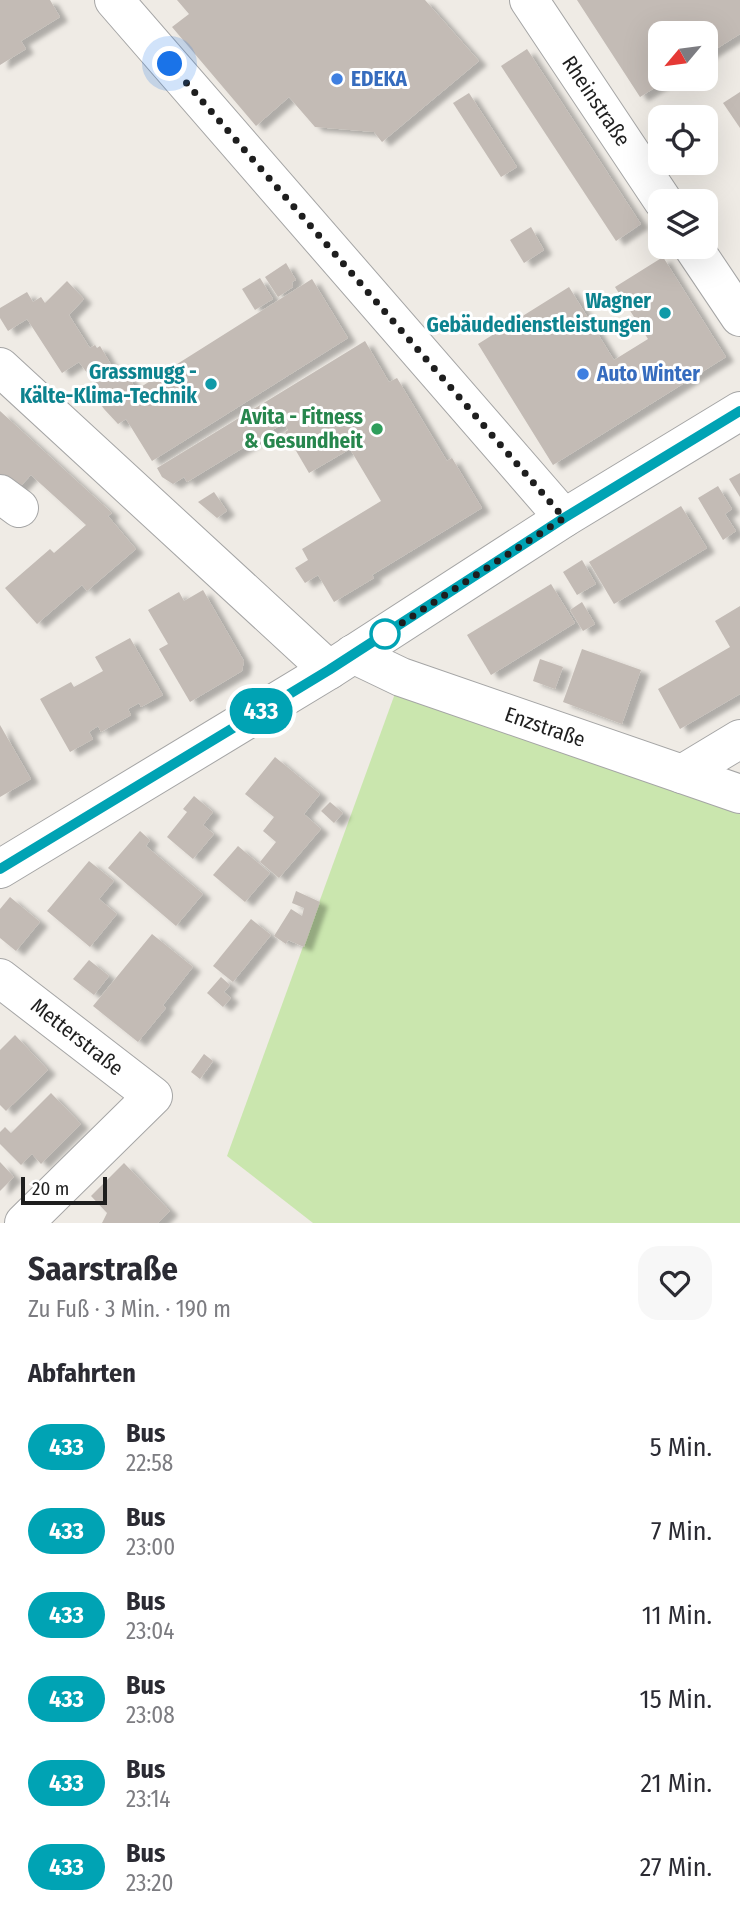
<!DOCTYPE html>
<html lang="de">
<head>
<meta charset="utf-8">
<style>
	:root { --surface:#fff; --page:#f7f7f7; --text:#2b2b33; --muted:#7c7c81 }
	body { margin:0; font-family:"Fira Sans Condensed",sans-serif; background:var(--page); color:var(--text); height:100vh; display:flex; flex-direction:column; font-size:26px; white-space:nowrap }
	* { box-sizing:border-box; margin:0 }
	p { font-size:23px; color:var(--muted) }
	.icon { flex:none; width:38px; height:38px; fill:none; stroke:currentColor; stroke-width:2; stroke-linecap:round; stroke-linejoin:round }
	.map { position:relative; height:1223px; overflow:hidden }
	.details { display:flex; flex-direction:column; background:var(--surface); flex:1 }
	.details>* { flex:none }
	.badge { padding:0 14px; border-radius:23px; font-size:24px; line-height:46px }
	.needle { width:46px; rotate:241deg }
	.buttons { position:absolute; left:648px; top:21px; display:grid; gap:14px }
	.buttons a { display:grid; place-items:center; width:70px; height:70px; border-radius:14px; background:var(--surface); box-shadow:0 7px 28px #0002; font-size:35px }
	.scale { position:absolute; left:21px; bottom:18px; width:86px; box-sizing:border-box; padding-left:7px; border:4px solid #1e1e1e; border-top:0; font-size:19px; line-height:24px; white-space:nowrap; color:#1e1e1e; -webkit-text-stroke:5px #fff; paint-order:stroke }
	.you { position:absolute; width:35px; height:35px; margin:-18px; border:5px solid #fff; border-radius:50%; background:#1a73e8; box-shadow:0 0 0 10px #1a73e833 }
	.map>.badge { position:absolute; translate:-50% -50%; box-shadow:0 0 0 4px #fff }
	h2 { padding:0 28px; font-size:26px; line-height:63px }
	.round { display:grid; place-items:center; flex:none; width:74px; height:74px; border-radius:21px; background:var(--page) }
	.headline { display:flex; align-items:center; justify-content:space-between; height:119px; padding:0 28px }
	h1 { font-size:33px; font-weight:700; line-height:52px }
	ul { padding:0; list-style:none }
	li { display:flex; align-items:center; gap:21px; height:84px; padding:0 28px }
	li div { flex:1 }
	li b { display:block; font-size:26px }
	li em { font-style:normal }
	li .badge { min-width:77px; font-weight:700; text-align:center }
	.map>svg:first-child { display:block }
	.grass { fill:#cae6ae }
	.building { fill:#c3bbb5; filter:url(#shadow) }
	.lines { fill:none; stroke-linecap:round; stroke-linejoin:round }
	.minor-casing { stroke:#a5a5a5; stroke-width:40 }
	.minor { stroke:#fff; stroke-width:38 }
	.line-casing { stroke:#fff; stroke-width:16 }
	.line { stroke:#00a3b4; stroke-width:10 }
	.walk { stroke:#1e1e1e; stroke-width:7; stroke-dasharray:0 12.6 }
	.shop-dot { fill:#3f7fe0; stroke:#fff; stroke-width:2.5 }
	.culture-dot { fill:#0f9aa8; stroke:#fff; stroke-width:2.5 }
	.leisure-dot { fill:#2e9e5b; stroke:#fff; stroke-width:2.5 }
	.stop-dot { fill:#fff; stroke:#00a3b4; stroke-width:3.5 }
	.labels { text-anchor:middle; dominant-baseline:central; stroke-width:6; stroke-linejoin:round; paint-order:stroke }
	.shop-label { font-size:21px; font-weight:bold; fill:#366cbe; stroke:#fff; text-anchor:start }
	.street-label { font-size:21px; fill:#1e1e1e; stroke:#fff }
	.culture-label { font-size:21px; font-weight:bold; fill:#0d838f; stroke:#fff; text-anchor:end }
	.leisure-label { font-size:21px; font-weight:bold; fill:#27864d; stroke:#fff; text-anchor:end }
</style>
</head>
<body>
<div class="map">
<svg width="740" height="1223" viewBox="0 0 740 1223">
	<defs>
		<filter id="shadow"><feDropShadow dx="8" dy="4.5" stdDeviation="2" flood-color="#0004"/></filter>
	</defs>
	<rect width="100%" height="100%" fill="#efebe5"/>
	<!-- grass -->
	<path class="grass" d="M 401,677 L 740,794 L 740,1223 L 313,1223 L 227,1156 Z"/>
	<!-- building -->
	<g class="building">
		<path d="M 0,0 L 50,0 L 60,17 L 21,41 L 26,49 L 0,65 Z"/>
		<path d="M 177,0 L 425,0 L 479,61 L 382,142 L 374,132 L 315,127 L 289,97 L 256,126 L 172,27 L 189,14 Z"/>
		<path d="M 577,0 L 740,0 L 740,34 L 705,56 L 705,33 L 660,33 L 660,79 L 669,79 L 640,97 Z"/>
		<path d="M 527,49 L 641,224 L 616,241 L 501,66 Z"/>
		<path d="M 740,92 L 740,128 L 723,103 Z"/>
		<path d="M 469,93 L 517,167 L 501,177 L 453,103 Z"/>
		<path d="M 531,227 L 544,250 L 524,263 L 510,240 Z"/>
		<path d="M 663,257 L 726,357 L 553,465 L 478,344 L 569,287 L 614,360 L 648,339 L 615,287 Z"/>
		<path d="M 286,263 L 296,280 L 292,282 L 293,287 L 278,297 L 265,277 Z"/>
		<path d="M 260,278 L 273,299 L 255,310 L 242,289 Z"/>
		<path d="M 312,279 L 348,338 L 152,461 L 126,419 L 118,424 L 104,409 L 93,393 L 99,389 L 79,362 L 62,373 L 27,319 L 8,331 L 0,318 L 0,308 L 27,292 L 33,302 L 41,297 L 45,303 L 67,281 L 84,299 L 69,315 L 90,348 L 95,345 L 97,348 L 100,346 L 119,378 L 127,373 L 136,390 Z"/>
		<path d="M 365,341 L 389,382 L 397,378 L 447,461 L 452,458 L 482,508 L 372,575 L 374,578 L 334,602 L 318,575 L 305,583 L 295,568 L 308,560 L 302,549 L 381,501 L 350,449 L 309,473 L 285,432 L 288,430 L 284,423 L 187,482 L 184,477 L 173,484 L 162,477 L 157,468 Z"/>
		<path d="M 0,411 L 112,513 L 108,516 L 136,549 L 87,591 L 82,585 L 37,624 L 5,588 L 50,549 L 54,553 L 86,525 L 31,475 L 15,492 L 0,478 Z"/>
		<path d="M 740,473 L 740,497 L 729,479 Z"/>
		<path d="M 718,486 L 732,509 L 725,514 L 736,531 L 723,540 L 698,498 Z"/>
		<path d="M 214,492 L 227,511 L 217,518 L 198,502 Z"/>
		<path d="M 681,506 L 707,548 L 614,604 L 589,562 Z"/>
		<path d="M 582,560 L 596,584 L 577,595 L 563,572 Z"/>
		<path d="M 551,584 L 575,623 L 491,675 L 467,635 Z"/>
		<path d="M 203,590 L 244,661 L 242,671 L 190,702 L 159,649 L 168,644 L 148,610 L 179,592 L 184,601 Z"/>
		<path d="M 582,602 L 595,624 L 583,631 L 570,610 Z"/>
		<path d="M 740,606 L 740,694 L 680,729 L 658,689 L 730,647 L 715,621 Z"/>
		<path d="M 130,638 L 163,695 L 141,707 L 139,703 L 128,709 L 131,715 L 101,732 L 98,726 L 89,732 L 93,739 L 70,752 L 40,699 L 71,682 L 74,687 L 103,671 L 95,657 Z"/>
		<path d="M 582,649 L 641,670 L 622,724 L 563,702 Z"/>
		<path d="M 540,659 L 563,667 L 555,689 L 533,681 Z"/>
		<path d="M 0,725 L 31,779 L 0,797 Z"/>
		<path d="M 275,757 L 320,794 L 304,814 L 321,829 L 279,878 L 260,862 L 276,842 L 263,831 L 274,817 L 245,794 Z"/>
		<path d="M 194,796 L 213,812 L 203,825 L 214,834 L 193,859 L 167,837 L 187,812 L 183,809 Z"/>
		<path d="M 330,802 L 343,813 L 334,823 L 321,811 Z"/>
		<path d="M 140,831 L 150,840 L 146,846 L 203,894 L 176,926 L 108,868 Z"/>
		<path d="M 238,846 L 270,873 L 245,902 L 213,875 Z"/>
		<path d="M 89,861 L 114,881 L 99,899 L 117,914 L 90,947 L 47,911 Z"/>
		<path d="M 296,891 L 320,902 L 304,947 L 288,940 L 286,944 L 274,936 L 291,909 L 302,916 L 304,908 L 292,903 Z"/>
		<path d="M 10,897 L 40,922 L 16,951 L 0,938 L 0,909 Z"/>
		<path d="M 251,919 L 271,935 L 233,982 L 213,966 Z"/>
		<path d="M 152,934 L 193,967 L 163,1005 L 166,1008 L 138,1042 L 93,1006 Z"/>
		<path d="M 89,960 L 109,976 L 94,995 L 73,979 Z"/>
		<path d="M 221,977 L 230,985 L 224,992 L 231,998 L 223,1007 L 207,993 Z"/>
		<path d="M 15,1035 L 48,1070 L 6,1111 L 0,1105 L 0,1050 Z"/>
		<path d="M 204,1054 L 213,1061 L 200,1079 L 191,1072 Z"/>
		<path d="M 51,1093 L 81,1124 L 41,1164 L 32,1154 L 21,1165 L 0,1144 L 0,1132 L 5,1127 L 11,1133 Z"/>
		<path d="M 0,1162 L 14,1177 L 0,1191 Z"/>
		<path d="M 124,1163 L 170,1211 L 158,1223 L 102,1223 L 107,1213 L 91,1196 Z"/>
	</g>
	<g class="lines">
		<!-- minor casing -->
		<g class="minor-casing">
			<g id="minor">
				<path d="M 114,0 L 564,518"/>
				<path d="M 529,0 L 663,201"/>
				<path d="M 693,247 L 740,317"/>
				<path d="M 0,367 L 329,670"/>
				<path d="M 0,494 L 19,508"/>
				<path d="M 353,654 L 401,677 L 740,794"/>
				<path d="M 682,774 L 740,739"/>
				<path d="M 0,869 L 329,670 L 564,518 L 740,411"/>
				<path d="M 0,978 L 153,1096 L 24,1223"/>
			</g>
		</g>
		<!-- minor -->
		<use href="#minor" class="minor"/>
	</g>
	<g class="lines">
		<!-- line casing -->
		<g class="line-casing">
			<path id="line" d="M 0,869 L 329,670 L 564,518 L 740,411"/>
		</g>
		<!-- line -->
		<use href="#line" class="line"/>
		<!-- walk -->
		<path class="walk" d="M 170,64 L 564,518 L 385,634"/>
	</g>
	<!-- markers -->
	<g class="shop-dot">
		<circle cx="337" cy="79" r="7"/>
		<circle cx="583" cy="374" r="7"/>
	</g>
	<g class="culture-dot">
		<circle cx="665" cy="313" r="7"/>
		<circle cx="211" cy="384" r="7"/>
	</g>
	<circle class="leisure-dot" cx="377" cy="429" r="7"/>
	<circle class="stop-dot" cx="385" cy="634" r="14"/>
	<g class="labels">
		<!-- shop labels -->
		<g class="shop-label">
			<text x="351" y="79">EDEKA</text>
			<text x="597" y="374">Auto Winter</text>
		</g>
		<!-- street labels -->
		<g class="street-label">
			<text transform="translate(596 101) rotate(56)">Rheinstraße</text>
			<text transform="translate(545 727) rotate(19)">Enzstraße</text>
			<text transform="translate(77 1037) rotate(38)">Metterstraße</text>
		</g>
		<!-- culture labels -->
		<g class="culture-label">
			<text x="651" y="301">Wagner<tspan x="651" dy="24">Gebäudedienstleistungen</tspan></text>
			<text x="197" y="372">Grassmugg -<tspan x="197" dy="24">Kälte-Klima-Technik</tspan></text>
		</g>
		<!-- leisure labels -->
		<g class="leisure-label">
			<text x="363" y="417">Avita - Fitness<tspan x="363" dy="24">&amp; Gesundheit</tspan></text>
		</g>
	</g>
</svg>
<div class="buttons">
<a><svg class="needle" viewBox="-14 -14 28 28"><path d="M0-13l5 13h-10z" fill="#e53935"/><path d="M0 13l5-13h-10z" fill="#7c7c81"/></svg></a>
<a><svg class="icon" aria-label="locate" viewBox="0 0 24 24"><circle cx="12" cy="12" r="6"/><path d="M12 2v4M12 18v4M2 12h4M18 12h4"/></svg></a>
<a><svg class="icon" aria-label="layers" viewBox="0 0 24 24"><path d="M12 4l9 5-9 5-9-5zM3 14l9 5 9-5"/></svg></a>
</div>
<div class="scale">20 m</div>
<div class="you" style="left:170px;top:64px"></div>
<b class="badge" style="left:261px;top:711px;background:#00a3b4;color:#fff">433</b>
</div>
<section class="details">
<div class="headline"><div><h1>Saarstraße</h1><p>Zu Fuß · 3 Min. · 190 m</p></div><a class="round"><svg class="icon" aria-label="heart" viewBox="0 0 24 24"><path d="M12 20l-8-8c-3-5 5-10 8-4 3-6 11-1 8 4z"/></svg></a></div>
<h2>Abfahrten</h2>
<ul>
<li><span class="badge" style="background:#00a3b4;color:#fff">433</span><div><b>Bus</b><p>22:58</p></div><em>5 Min.</em></li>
<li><span class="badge" style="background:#00a3b4;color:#fff">433</span><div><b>Bus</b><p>23:00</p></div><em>7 Min.</em></li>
<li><span class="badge" style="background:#00a3b4;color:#fff">433</span><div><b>Bus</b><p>23:04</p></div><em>11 Min.</em></li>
<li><span class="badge" style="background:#00a3b4;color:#fff">433</span><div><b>Bus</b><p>23:08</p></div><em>15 Min.</em></li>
<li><span class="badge" style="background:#00a3b4;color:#fff">433</span><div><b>Bus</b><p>23:14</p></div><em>21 Min.</em></li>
<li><span class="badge" style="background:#00a3b4;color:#fff">433</span><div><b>Bus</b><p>23:20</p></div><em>27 Min.</em></li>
</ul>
</section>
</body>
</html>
